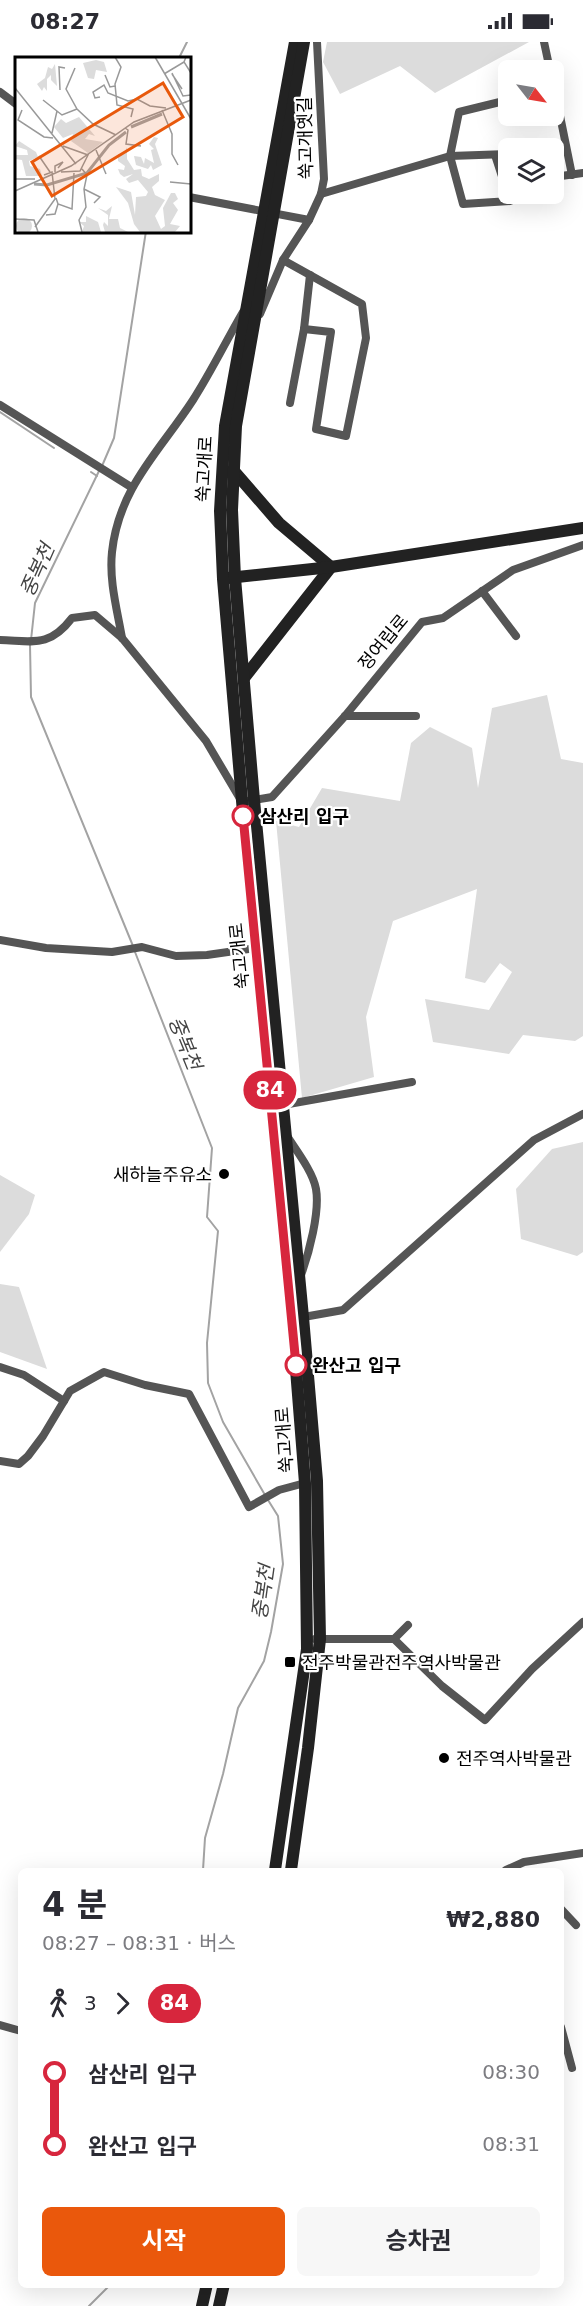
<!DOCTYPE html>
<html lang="ko">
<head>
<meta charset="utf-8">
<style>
	:root { --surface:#fff; --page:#f7f7f7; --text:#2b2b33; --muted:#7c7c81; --accent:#ea580c }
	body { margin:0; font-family:"DejaVu Sans","Noto Sans KR",sans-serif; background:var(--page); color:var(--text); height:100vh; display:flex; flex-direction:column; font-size:22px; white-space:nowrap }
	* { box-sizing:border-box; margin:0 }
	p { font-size:20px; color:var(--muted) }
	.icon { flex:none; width:33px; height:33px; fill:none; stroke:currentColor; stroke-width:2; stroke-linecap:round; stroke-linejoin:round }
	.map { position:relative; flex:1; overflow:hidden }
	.side { position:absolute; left:18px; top:1826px; width:546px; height:420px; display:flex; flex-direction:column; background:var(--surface); border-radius:9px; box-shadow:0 6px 24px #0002 }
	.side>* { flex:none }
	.badge { padding:0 12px; border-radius:20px; font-size:21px; line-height:39px }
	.needle { width:39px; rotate:121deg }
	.controls { position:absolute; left:498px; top:18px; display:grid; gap:12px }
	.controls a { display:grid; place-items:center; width:66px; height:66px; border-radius:9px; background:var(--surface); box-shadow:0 6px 24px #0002; font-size:30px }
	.map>.badge { position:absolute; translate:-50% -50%; box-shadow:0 0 0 3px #fff }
	.legs { display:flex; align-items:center; gap:9px; height:66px; padding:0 24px; font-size:20px }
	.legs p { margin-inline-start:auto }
	.head { display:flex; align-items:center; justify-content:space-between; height:102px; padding:0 24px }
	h1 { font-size:33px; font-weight:700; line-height:45px }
	.primary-button { display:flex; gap:12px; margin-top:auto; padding:12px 24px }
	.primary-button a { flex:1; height:69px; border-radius:9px; background:var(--accent); color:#fff; font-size:24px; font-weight:700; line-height:69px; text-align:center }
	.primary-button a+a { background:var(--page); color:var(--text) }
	ul { padding:0 24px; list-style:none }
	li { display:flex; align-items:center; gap:21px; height:72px; font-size:22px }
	li i { display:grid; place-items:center; width:9px; height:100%; margin:0 8px; background:currentColor }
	li i::after { content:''; width:15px; height:15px; margin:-8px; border:4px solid; border-radius:50%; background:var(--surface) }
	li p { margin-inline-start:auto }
	li:first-child i { background:linear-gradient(#0000 50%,currentColor 0) }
	li:last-child i { background:linear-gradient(currentColor 50%,#0000 0) }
	.status { display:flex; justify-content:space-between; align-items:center; height:42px; padding:0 30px; background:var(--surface); direction:ltr }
	.status svg { height:16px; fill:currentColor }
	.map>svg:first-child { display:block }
	.green { fill:#dcdcdc }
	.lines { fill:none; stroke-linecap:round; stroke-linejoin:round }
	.stream { stroke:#a3a3a3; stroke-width:2 }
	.street { stroke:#555; stroke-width:8 }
	.secondary { stroke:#222; stroke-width:12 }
	.line-1-casing { stroke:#fff; stroke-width:14 }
	.line-1 { stroke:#d7263d; stroke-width:9 }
	.stop-1-dot { fill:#fff; stroke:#d7263d; stroke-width:3 }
	.poi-dot { fill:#000; stroke:#fff; stroke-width:2 }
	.labels { text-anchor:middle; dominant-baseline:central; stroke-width:4.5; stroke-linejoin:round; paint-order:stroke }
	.street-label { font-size:18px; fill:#000; stroke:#fff }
	.stop-label { font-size:18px; font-weight:bold; fill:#000; stroke:#fff; text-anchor:start }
	.poi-label { font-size:18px; fill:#000; stroke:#fff; text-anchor:start }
	.water-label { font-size:20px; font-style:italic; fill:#444; stroke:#fff }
	.inset-river { fill:none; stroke:#a3a3a3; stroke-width:3 }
	.inset-road { fill:none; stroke:#999; stroke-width:1.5 }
	.view { fill:#e8590c; fill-opacity:0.15; stroke:#e8590c; stroke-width:3 }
	.inset-edge { fill:none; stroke:#000; stroke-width:3 }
</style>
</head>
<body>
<div class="status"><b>08:27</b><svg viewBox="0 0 49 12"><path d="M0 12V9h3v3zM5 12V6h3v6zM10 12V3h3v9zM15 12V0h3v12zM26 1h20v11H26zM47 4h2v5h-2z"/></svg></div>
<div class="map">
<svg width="583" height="2264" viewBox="0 0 583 2264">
	<rect width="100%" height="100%" fill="#fff"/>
	<!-- green -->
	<g class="green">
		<path d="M 327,0 L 529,0 L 435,51 L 400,24 L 340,52 L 323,20 Z"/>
		<path d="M 547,653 L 561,717 L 583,721 L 583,994 L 575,999 L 523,993 L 509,1012 L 433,1000 L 425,957 L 489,968 L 512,930 L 500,921 L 485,941 L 465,936 L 477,847 L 393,879 L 366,975 L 374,1035 L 302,1056 L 276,779 L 299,785 L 322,746 L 400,759 L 411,701 L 430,685 L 472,706 L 478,746 L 492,666 Z"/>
		<path d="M 583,1100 L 583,1210 L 577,1214 L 521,1197 L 516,1147 L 552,1107 Z"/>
		<path d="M 0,1133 L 35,1153 L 29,1172 L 0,1210 Z"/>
		<path d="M 0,1242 L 19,1245 L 47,1327 L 0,1310 Z"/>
	</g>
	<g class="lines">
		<!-- stream -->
		<g class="stream">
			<path d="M 179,16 L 187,0"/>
			<path d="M 0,370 L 54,406"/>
			<path d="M 102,424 L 114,396 L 146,189"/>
			<path d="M 91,430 L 97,434"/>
			<path d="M 31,598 L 35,561 L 99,429"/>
			<path d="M 30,603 L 31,655 L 133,904"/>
			<path d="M 135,910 L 212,1106 L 207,1175 L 218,1189 L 207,1301 L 208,1341 L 223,1380 L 265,1453"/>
			<path d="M 203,1828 L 205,1796 L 223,1732 L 238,1666 L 264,1619 L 271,1590 L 283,1522 L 278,1474 L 268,1458"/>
			<path d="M 89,2264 L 111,2242"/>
		</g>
		<!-- street -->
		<g class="street">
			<path d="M 544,0 L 550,28"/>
			<path d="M 554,44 L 572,133"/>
			<path d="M 0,50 L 16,62"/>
			<path d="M 495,113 L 510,159 L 463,162 L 450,114 L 459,70 L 508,58"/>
			<path d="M 554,135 L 583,131"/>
			<path d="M 321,152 L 450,114 L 508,112"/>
			<path d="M 189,155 L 309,178 L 321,152 L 324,137 L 317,0"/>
			<path d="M 283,218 L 362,262 L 366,296 L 346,394 L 316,387 L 331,290 L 304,287"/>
			<path d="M 260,272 L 283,218 L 309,178"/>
			<path d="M 290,361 L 304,287 L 310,233"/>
			<path d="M 0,363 L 131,445"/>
			<path d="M 482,549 L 516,594"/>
			<path d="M 122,596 C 117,567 109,539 112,510 C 119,445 160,409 193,358 C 211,330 226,299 243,270"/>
			<path d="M 0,598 C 33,599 49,606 72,576 L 95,573 L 122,596 L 206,699 L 242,760 L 272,755 L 345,674 L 422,580 L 443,576 L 513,528 L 583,503"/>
			<path d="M 345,674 L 416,674"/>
			<path d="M 0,898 L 46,906 L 112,910 L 142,905 L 176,914 L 207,913 L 256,906"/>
			<path d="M 283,1063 L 412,1040"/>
			<path d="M 287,1094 C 296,1108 313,1130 316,1147 C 320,1170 309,1211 301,1233"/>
			<path d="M 298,1276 L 343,1268 L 534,1098 L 583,1072"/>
			<path d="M 0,1325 L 24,1333 L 64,1359"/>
			<path d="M 0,1419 L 19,1422 L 28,1414 L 43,1394 L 70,1349 L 104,1330 L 145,1343 L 189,1352 L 249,1465 L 279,1448 L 305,1441"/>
			<path d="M 315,1597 L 394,1597 L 408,1583"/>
			<path d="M 394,1597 L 442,1644 L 485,1678 L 532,1627 L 583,1580"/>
			<path d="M 506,1828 L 524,1820 L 583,1811"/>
			<path d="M 561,1867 L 576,1883"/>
			<path d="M 0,1983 L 21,1989"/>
			<path d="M 561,1985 L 572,2026"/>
		</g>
		<!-- secondary -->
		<g class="secondary">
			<path d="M 233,428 L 279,481 L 331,525 L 244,636"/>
			<path d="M 228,536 L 331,525 L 583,486"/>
			<path d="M 275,1828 L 307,1607 L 305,1441 L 292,1277 L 247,817 L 223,537 L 220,469 L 225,384 L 295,0"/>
			<path d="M 291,1828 L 308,1706 L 320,1597 L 317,1439 L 303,1275 L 254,758 L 235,536 L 232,468 L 236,384 L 304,0"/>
			<path d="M 202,2264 L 207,2242"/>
			<path d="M 219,2264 L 224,2242"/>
		</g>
	</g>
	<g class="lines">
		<!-- line-1 casing -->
		<g class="line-1-casing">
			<path id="line-1" d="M 243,774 L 296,1323"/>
		</g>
		<!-- line-1 -->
		<use href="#line-1" class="line-1"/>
	</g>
	<!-- markers -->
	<g class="stop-1-dot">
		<circle cx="243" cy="774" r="10"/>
		<circle cx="296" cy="1323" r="10"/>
	</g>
	<g class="poi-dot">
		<circle cx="224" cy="1132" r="6"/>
		<rect x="284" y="1614" width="12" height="12" rx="3"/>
		<circle cx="444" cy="1716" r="6"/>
	</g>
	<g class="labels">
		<!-- street labels -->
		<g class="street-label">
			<text transform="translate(305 96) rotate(-91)">쑥고개옛길</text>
			<text transform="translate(204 427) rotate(-87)">쑥고개로</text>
			<text transform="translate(383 600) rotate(-50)">정여립로</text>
			<text transform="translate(239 914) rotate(-96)">쑥고개로</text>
			<text transform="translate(284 1398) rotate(-94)">쑥고개로</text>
		</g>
		<!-- stop labels -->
		<g class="stop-label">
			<text x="260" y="774">삼산리 입구</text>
			<text x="312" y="1323">완산고 입구</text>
		</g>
		<!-- poi labels -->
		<g class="poi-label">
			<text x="212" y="1132" text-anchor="end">새하늘주유소</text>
			<text x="302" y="1620">전주박물관전주역사박물관</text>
			<text x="456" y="1716">전주역사박물관</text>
		</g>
		<!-- water labels -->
		<g class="water-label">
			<text transform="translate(37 528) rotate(-66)">중복천</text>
			<text transform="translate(185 1001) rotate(68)">중복천</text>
			<text transform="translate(263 1550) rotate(-82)">중복천</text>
		</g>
	</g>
	<!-- overview -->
	<g transform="translate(15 15)">
		<rect width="176" height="176" fill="#fff"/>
		<path d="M 81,3 L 89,5 L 92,15 L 81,13 L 79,22 L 73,21 L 68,6 ZM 40,7 L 42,29 L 36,23 L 36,18 L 32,22 L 32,34 L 29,30 L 27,34 L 22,27 L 30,21 L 33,10 L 37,12 ZM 64,60 L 80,79 L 74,77 L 70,82 L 88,85 L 73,96 L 56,84 L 58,77 L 48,81 L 39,70 L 46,62 L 51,66 ZM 139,80 L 143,81 L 140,87 L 147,108 L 138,113 L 136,108 L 133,112 L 121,108 L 119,99 L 126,100 L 129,107 L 130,101 L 139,106 L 136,93 L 139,92 L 134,87 ZM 4,84 L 21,95 L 23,100 L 14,104 L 15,109 L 25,112 L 27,119 L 11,119 L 7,103 L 0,102 L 0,98 L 13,98 L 12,93 L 0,89 ZM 112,90 L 112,102 L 119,113 L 126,112 L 127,119 L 134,122 L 144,117 L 144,124 L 137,130 L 140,138 L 150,143 L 140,159 L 146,172 L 150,169 L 148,151 L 156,136 L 160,136 L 163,142 L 158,146 L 163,153 L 155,167 L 165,169 L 160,175 L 125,175 L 119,167 L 113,146 L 101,130 L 116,135 L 120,158 L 121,140 L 131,139 L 133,135 L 123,123 L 114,126 L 111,122 L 118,117 L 109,120 L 105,117 L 103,112 L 109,113 L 110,109 L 103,104 L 103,97 L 109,97 ZM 97,149 L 94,162 L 103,162 L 105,171 L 113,175 L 90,175 L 88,168 L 89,165 L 93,169 L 93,158 L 83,151 L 91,154 ZM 71,159 L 83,165 L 86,175 L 67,175 L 69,169 L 64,165 L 71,165 ZM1 169a8 8 0 1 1 16 0a8 8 0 1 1-16 0Z" fill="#dcdcdc"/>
		<path class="inset-river" d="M 116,70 L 147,57M 19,127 L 32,128 L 72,116 L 94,88 L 111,75"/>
		<path class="inset-road" d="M 100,0 L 106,10 L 100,27 L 102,48 L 118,52 L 116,60M 140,0 L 176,62M 171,0 L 169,5 L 176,16M 60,11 L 51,32 L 62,52 L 78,67 L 101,78M 157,16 L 168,39 L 176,38M 149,17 L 169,5M 157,17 L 167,32M 90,18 L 95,30 L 100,29M 0,31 L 61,107M 45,33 L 44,10 L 50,11M 85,40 L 80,41 L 78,35 L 89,28 L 93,36 L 113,44 L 122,42 L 135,49 L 151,51M 28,43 L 47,58 L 62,52M 7,53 L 3,63 L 29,80 L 38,81M 147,53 L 157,77 L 157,97 L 163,108M 110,71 L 113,73 L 111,87 L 126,89M 37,76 L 42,54M 81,93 L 91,117M 24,99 L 35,115M 67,112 L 72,118 L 69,132 L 85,140 L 79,146M 40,115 L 40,109 L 48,105 L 43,111M 46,115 L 65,114 L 73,98 L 48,89M 0,122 L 20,122M 155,125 L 176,127M 0,134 L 56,109 L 119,65 L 176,43M 41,141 L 43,147 L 57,152 L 59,116M 31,158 L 40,157 L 43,147M 0,162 L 19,163 L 23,175M 20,170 L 40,142 L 37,115 L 29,118M 67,175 L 64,163 L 71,150 L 69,132"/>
		<path class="view" d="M 148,26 L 168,60 L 37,139 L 17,105 Z"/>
		<rect width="176" height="176" class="inset-edge"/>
	</g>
</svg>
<div class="controls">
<a><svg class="needle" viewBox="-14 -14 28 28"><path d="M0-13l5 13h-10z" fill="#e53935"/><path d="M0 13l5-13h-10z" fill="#7c7c81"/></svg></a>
<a><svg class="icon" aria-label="layers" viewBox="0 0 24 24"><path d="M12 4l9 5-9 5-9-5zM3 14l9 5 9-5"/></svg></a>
</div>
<b class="badge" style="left:270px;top:1048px;background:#d7263d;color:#fff">84</b>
<section class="side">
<div class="head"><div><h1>4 분</h1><p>08:27 – 08:31 · 버스</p></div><b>₩2,880</b></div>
<div class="legs"><svg class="icon" aria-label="walk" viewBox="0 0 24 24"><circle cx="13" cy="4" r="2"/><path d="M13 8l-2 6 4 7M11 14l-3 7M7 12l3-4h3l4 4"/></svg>3<svg class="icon" aria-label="forward" viewBox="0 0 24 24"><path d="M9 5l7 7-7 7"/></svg><b class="badge" style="background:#d7263d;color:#fff">84</b></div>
<ul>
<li><i style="color:#d7263d"></i><b>삼산리 입구</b><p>08:30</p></li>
<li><i style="color:#d7263d"></i><b>완산고 입구</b><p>08:31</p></li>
</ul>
<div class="primary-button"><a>시작</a><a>승차권</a></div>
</section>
</div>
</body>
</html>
